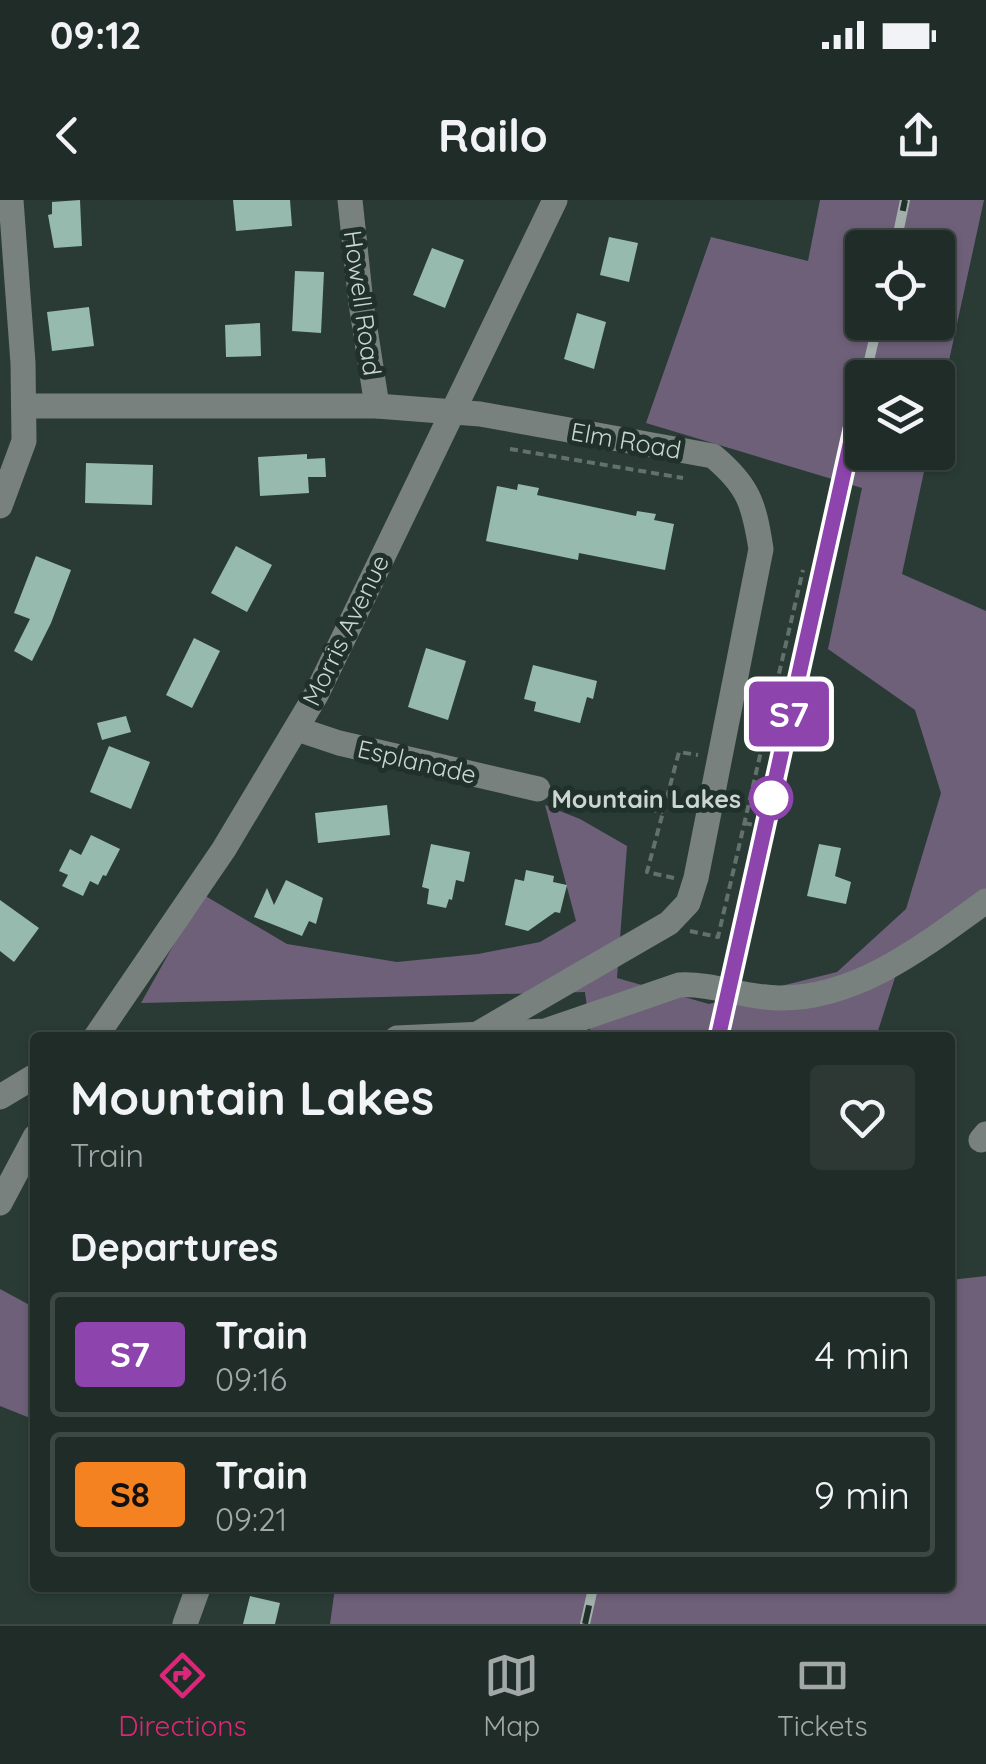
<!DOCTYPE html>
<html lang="en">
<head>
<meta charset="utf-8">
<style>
	:root { --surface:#202c28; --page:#2d3834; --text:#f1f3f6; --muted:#a2a7a8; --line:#3d4845; --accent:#db2777 }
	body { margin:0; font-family:Quicksand,sans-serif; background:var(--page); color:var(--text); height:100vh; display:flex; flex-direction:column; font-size:38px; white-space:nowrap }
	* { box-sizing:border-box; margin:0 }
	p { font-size:32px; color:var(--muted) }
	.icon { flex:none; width:55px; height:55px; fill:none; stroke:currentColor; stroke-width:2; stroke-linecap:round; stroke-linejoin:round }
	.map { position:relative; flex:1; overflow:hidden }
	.panel { position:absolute; left:30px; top:832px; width:925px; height:560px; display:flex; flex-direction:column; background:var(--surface); border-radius:10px; box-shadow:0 2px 8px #0004,0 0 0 2px var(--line) }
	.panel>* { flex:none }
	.badge { padding:0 20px; border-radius:8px; font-size:35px; line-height:65px }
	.tools { position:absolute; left:845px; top:30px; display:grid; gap:20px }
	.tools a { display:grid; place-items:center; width:110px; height:110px; border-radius:10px; background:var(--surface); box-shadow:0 2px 8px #0004,0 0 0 2px var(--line); font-size:50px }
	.map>.badge { position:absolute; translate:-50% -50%; box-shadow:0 0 0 5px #fff }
	h2 { padding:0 40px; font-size:38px; line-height:90px }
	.round { display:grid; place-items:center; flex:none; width:105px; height:105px; border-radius:10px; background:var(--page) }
	.overview { display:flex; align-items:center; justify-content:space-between; height:170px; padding:0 40px }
	h1 { font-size:48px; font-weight:800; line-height:75px }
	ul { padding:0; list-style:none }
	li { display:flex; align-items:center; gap:30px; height:125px; margin:0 20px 15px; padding:0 20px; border:5px solid var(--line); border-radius:10px }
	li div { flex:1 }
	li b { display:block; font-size:38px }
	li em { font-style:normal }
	li .badge { min-width:110px; font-weight:700; text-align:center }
	.status { display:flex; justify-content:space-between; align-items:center; height:70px; padding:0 50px; background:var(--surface); direction:ltr }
	.status svg { height:28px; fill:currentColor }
	header { display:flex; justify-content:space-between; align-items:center; height:130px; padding:0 40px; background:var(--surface); font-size:45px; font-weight:800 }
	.tab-bar { display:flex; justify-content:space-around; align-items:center; height:140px; border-top:2px solid var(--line); background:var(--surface); font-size:28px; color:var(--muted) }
	.tab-bar a { display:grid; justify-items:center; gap:5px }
	.tab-bar .current { color:var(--accent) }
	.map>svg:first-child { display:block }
	.forest { fill:#6e6079; fill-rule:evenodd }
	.building { fill:#96baae }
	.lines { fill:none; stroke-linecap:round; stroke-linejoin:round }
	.path { stroke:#63716c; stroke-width:4; stroke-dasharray:8 5; stroke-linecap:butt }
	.minor { stroke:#78817e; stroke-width:25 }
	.rail-casing { stroke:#a3afaa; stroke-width:10 }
	.rail { stroke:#20302b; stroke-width:6; stroke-dasharray:19; stroke-linecap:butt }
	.line-casing { stroke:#fff; stroke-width:22 }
	.line { stroke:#8e44ad; stroke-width:15 }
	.stop-dot { fill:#fff; stroke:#8e44ad; stroke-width:5 }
	.labels { text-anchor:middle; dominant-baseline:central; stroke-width:10; stroke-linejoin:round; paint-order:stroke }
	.street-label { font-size:25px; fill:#cbd5d1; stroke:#20302b }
	.stop-label { font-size:25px; font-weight:bold; fill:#cbd5d1; stroke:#20302b; text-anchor:end }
</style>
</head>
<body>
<div class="status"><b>09:12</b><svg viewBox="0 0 49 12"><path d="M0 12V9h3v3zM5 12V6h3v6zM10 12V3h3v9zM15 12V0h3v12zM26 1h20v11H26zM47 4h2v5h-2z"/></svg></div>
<header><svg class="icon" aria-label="back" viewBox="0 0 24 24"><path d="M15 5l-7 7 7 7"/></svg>Railo<svg class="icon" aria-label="share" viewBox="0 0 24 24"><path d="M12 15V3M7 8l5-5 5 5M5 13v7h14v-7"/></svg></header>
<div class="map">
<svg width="986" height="1424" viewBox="0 0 986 1424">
	<rect width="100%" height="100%" fill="#2a3b35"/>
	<!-- forest -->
	<g class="forest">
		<path d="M 820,0 L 984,0 L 938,211 L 938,178 L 862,178 L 862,252 L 928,253 L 902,374 L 986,411 L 986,701 L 899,765 L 876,837 L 591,837 L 585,792 L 141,803 L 202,694 L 287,744 L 397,762 L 478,754 L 540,742 L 576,721 L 545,605 L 580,619 L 627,646 L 617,778 L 709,804 L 837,772 L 906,709 L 941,593 L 915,510 L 828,449 L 862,288 L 646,223 L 711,37 L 808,61 ZM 862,48 L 938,48 L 938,122 L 862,122 Z"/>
		<path d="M 986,1076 L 986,1424 L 330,1424 L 335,1388 L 950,1388 L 950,1080 Z"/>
		<path d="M 0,1089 L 35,1108 L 35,1220 L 0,1206 Z"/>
	</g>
	<!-- building -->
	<g class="building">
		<path d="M 80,0 L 82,46 L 54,48 L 48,15 L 52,14 L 52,2 Z"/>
		<path d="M 233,0 L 290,0 L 292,26 L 236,31 Z"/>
		<path d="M 609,37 L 638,43 L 629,82 L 600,75 Z"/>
		<path d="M 432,48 L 464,60 L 445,108 L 413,95 Z"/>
		<path d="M 295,71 L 324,72 L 321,133 L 292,131 Z"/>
		<path d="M 89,107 L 94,146 L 52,151 L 47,112 Z"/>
		<path d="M 577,113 L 606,122 L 594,169 L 564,159 Z"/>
		<path d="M 260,123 L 261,156 L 226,157 L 225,125 Z"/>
		<path d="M 307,254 L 307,259 L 325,258 L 326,277 L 308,277 L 309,293 L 260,296 L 258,257 Z"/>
		<path d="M 86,263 L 153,265 L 152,305 L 85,303 Z"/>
		<path d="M 518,284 L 539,288 L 537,295 L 636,316 L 637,311 L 656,314 L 654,320 L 674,324 L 665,370 L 579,353 L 578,360 L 486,341 L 497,286 L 517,290 Z"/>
		<path d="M 236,346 L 272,365 L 247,412 L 211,393 Z"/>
		<path d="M 36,356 L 71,370 L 51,423 L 32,461 L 14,451 L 30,419 L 14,413 Z"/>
		<path d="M 194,438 L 220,451 L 192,508 L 166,495 Z"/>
		<path d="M 426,448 L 466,461 L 448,520 L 408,507 Z"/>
		<path d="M 533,465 L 597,481 L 593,499 L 587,497 L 580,523 L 534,511 L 536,502 L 524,499 Z"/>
		<path d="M 126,516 L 131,532 L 102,540 L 97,523 Z"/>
		<path d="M 109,546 L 150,562 L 131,609 L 90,592 Z"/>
		<path d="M 387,605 L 390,635 L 318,643 L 315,613 Z"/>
		<path d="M 91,635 L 120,649 L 106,676 L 103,675 L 98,685 L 90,681 L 83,696 L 62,686 L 68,675 L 59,671 L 70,649 L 81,655 Z"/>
		<path d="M 431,644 L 470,652 L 464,682 L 456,680 L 452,700 L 449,699 L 446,708 L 427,704 L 429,689 L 422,687 Z"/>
		<path d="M 819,644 L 841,648 L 835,676 L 851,682 L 846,704 L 807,696 Z"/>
		<path d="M 526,670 L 554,676 L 553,682 L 567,685 L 560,713 L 555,712 L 528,731 L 505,725 L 515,679 L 524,681 Z"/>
		<path d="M 286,680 L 323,698 L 316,724 L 309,721 L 302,736 L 254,717 L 267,688 L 274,705 Z"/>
		<path d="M 0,700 L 39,728 L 14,762 L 0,751 Z"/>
		<path d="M 250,1396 L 280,1403 L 275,1424 L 243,1424 Z"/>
	</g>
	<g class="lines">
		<!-- path -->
		<g class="path">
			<path d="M 510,249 L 683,278"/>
			<path d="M 559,593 L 663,612"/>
			<path d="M 744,623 L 773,629"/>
			<path d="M 674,678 L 647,672 L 679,552 L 698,555"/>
			<path d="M 690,731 L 718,737 L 803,370"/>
		</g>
		<!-- minor -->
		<g class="minor">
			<path d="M 350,0 L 361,103 L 377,206"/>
			<path d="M 24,206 L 377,206 L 480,214 L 713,256 C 749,286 754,304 761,349 L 696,678 L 688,703 L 669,723 L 479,833"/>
			<path d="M 0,306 L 24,241 L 23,163 L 11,0"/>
			<path d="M 297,529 L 339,543 L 538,589"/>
			<path d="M 95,838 L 224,649 L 316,495 L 555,0"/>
			<path d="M 397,838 L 545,831 L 679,785 C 713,783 745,798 779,798 C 858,799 925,745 986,701"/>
			<path d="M 0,897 L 35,876"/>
			<path d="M 981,940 L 986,934"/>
			<path d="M 0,1003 L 35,937"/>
			<path d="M 185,1424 L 198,1388"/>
		</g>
		<!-- rail casing -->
		<g class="rail-casing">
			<g id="rail">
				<path d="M 895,48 L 905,0"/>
				<path d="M 865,178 L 878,122"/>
				<path d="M 718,838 L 862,190"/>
				<path d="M 585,1424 L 593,1388"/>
			</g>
		</g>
		<!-- rail -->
		<use href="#rail" class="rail"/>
	</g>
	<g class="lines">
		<!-- line casing -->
		<g class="line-casing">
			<path id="line" d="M 718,838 L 862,191"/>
		</g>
		<!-- line -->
		<use href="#line" class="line"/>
	</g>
	<!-- markers -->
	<circle class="stop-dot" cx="771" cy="598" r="20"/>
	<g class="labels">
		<!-- street labels -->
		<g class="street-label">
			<text transform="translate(363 103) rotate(82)">Howell Road</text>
			<text transform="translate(626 240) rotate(10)">Elm Road</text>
			<text transform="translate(345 430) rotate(-64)">Morris Avenue</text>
			<text transform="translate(417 561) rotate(13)">Esplanade</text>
		</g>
		<!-- stop labels -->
		<g class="stop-label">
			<text x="741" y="598">Mountain Lakes</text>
		</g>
	</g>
</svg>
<div class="tools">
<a><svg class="icon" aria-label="locate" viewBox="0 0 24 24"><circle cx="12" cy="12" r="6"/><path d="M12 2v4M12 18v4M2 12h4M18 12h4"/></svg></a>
<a><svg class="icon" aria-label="layers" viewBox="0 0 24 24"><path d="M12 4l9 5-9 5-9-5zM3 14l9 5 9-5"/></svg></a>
</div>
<b class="badge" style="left:789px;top:514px;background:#8e44ad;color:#fff">S7</b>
<section class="panel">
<div class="overview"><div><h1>Mountain Lakes</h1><p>Train</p></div><a class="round"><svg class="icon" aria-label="heart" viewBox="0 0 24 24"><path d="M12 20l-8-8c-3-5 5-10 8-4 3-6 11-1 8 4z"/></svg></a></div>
<h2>Departures</h2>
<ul>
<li><span class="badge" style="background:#8e44ad;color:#fff">S7</span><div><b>Train</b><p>09:16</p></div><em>4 min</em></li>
<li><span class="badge" style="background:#f58220;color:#111">S8</span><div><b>Train</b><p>09:21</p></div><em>9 min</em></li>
</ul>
</section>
</div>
<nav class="tab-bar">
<a class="current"><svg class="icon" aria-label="directions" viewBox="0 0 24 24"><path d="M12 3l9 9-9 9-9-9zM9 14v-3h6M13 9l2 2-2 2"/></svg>Directions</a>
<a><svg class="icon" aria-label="map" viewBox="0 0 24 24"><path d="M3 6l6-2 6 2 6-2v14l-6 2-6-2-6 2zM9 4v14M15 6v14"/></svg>Map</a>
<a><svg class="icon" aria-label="tickets" viewBox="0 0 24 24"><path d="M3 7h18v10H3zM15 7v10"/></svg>Tickets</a>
</nav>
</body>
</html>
